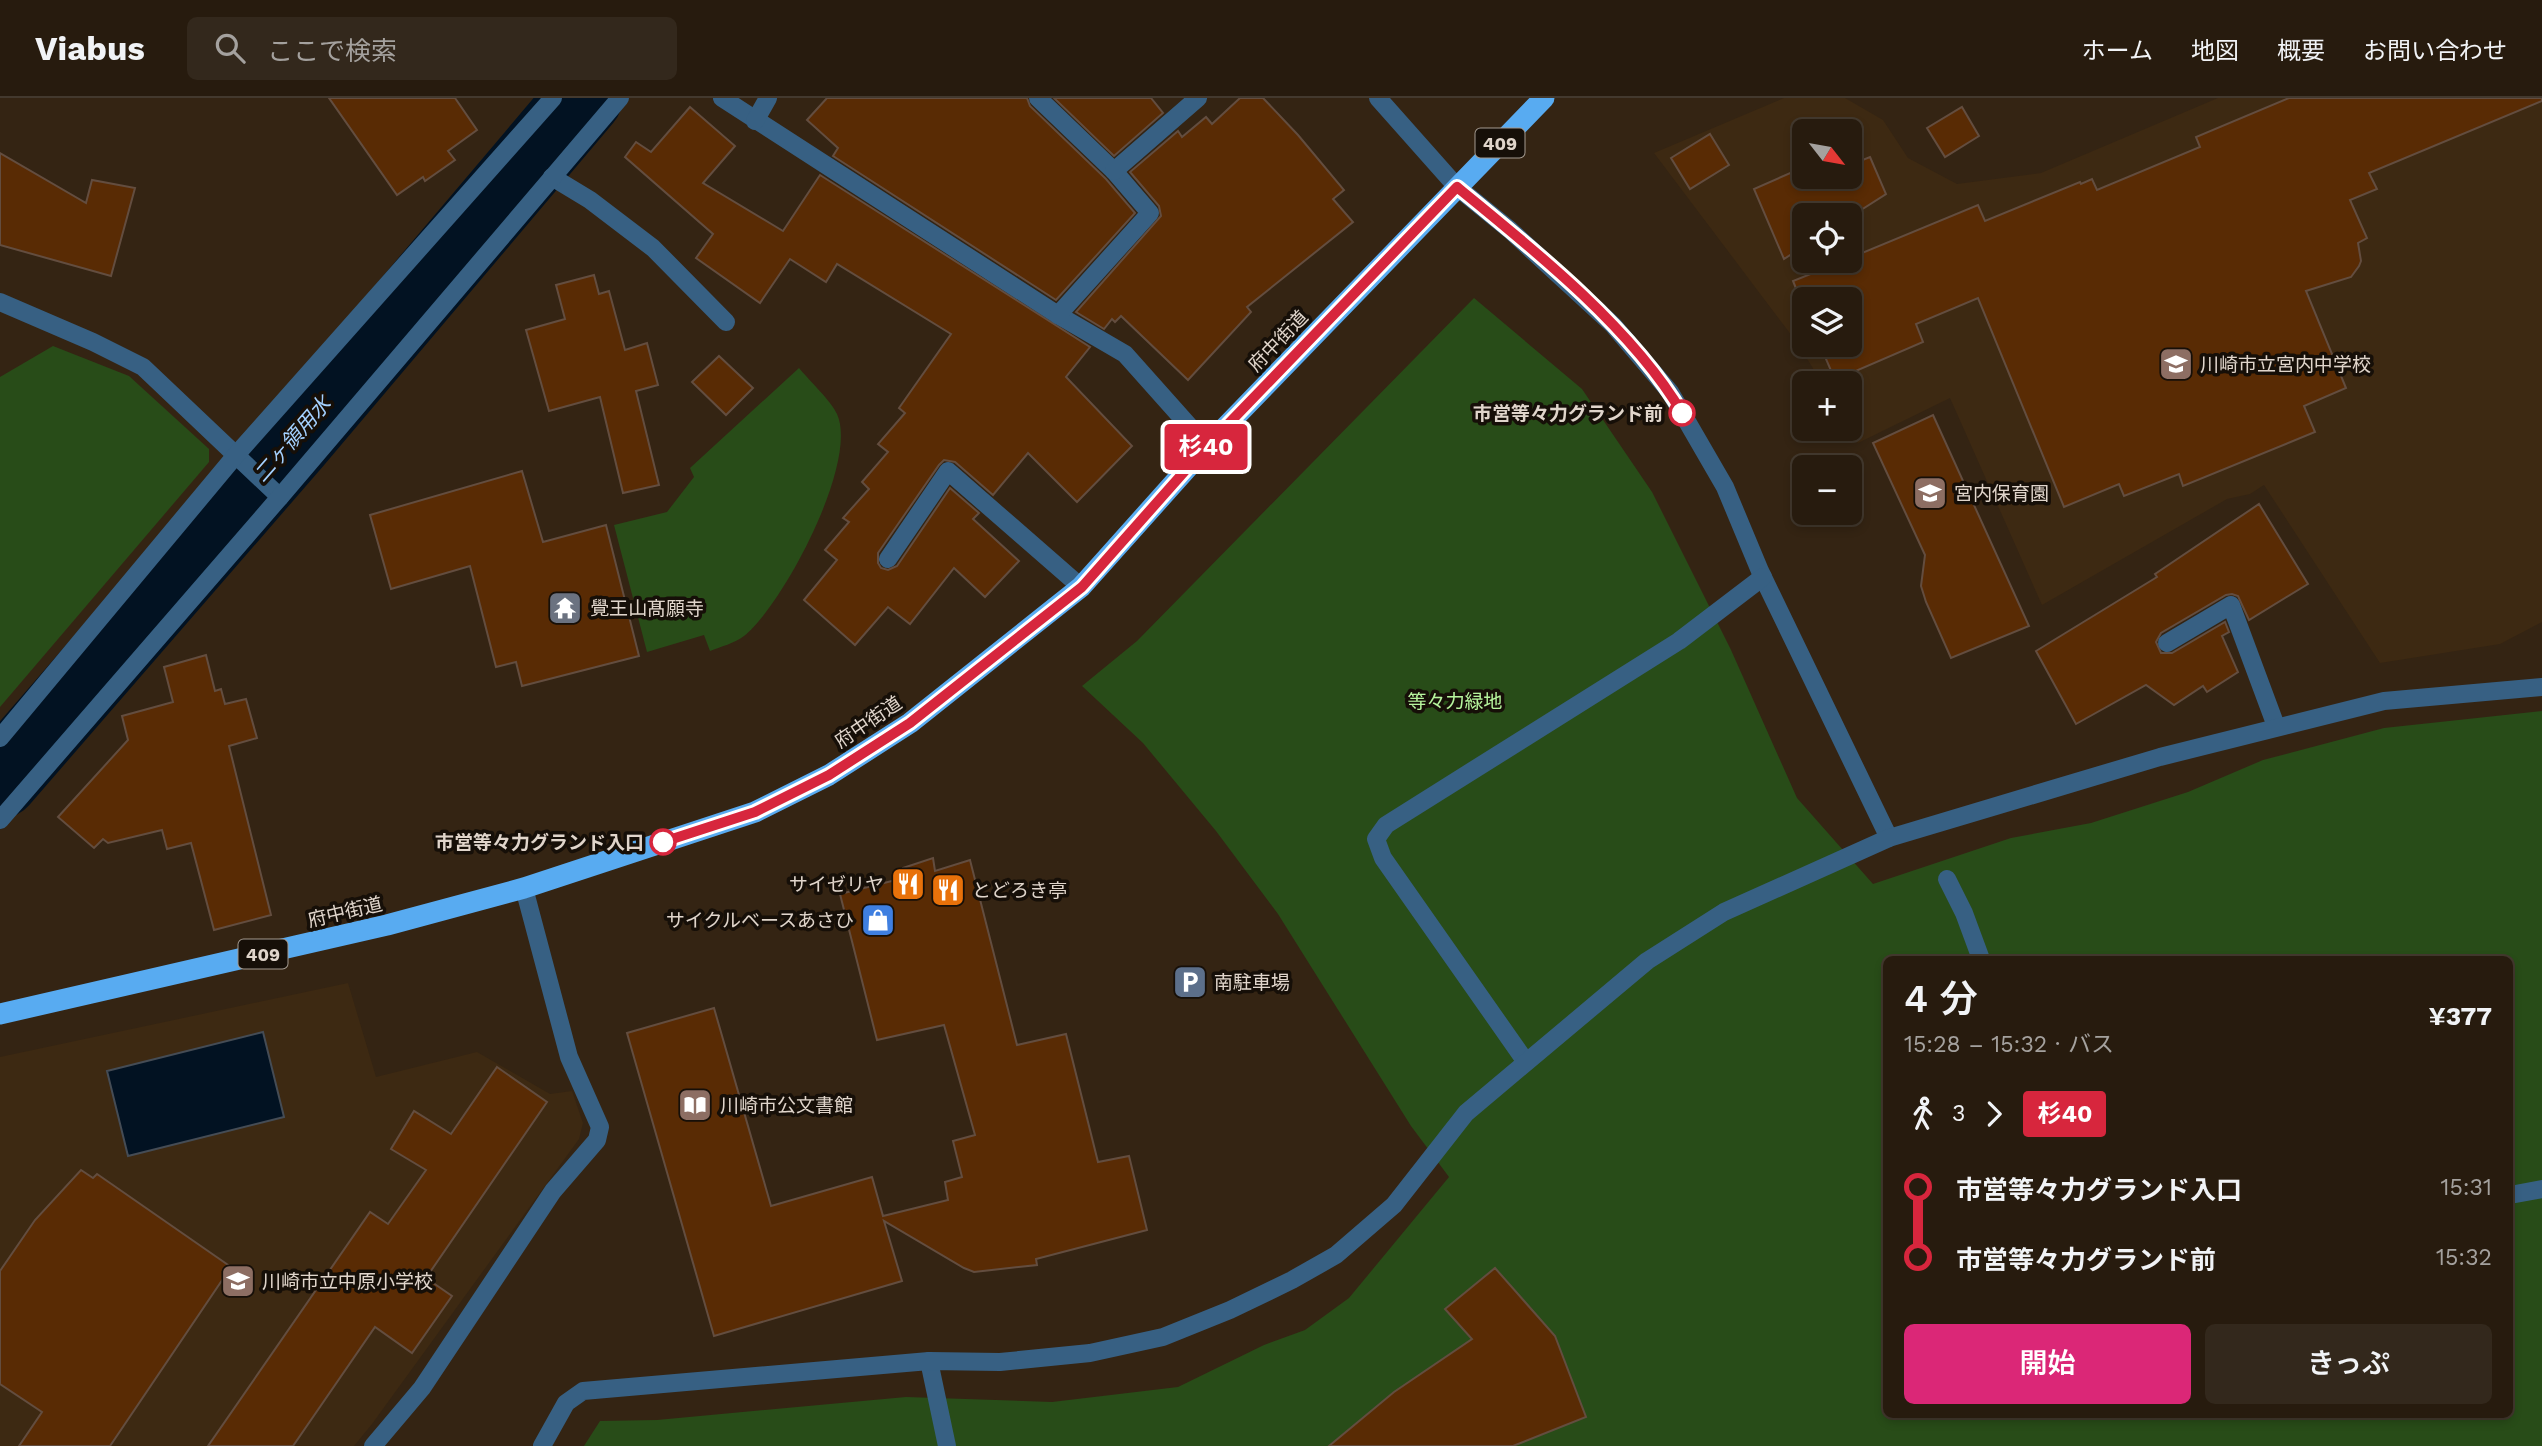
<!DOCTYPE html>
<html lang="ja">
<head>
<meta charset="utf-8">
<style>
	:root { --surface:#271b0e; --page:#33281c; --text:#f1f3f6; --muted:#a4a19e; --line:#43392e; --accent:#db2777 }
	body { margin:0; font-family:"Work Sans","Noto Sans JP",sans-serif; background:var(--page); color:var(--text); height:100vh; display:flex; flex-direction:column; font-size:26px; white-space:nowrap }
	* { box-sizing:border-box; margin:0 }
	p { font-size:23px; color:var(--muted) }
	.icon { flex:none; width:38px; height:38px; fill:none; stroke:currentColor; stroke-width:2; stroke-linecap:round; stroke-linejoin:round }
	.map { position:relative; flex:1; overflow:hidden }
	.sheet { position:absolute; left:1883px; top:858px; width:630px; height:462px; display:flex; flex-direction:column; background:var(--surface); border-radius:10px; box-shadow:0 4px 10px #0003,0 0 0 2px var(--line) }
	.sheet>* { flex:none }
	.badge { padding:0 14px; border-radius:5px; font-size:24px; line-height:46px }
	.needle { width:46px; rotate:121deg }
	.tools { position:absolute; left:1792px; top:21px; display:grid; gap:14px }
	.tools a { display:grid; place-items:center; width:70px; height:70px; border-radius:10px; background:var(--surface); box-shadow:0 4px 10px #0003,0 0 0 2px var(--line); font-size:35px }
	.map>.badge { position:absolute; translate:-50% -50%; box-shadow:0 0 0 4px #fff }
	.legs { display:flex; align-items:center; gap:10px; height:77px; padding:0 21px; font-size:23px }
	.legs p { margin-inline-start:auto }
	.overview { display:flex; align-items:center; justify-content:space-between; height:119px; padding:0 21px }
	h1 { font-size:38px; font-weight:600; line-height:52px }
	.primary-button { display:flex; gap:14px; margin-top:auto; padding:14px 21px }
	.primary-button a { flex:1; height:80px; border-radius:10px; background:var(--accent); color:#fff; font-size:28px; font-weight:600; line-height:80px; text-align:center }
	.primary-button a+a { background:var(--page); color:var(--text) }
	ul { padding:0 21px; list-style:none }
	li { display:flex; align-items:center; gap:24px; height:70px; font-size:26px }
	li i { display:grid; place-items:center; width:10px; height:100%; margin:0 9px; background:currentColor }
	li i::after { content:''; width:18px; height:18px; margin:-9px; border:5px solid; border-radius:50%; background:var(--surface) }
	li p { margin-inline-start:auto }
	li:first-child i { background:linear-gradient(#0000 50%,currentColor 0) }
	li:last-child i { background:linear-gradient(currentColor 50%,#0000 0) }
	header { display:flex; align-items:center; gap:42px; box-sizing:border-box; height:98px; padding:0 35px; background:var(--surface); border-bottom:2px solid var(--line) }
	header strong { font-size:33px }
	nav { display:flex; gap:38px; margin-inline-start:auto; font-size:24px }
	.search { width:490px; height:63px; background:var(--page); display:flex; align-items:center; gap:18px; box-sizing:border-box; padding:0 24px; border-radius:10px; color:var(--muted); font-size:26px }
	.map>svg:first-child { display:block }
	.built { fill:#3d2912; fill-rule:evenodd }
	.green { fill:#284c18; fill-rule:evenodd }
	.water { fill:#021222; stroke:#454c55; stroke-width:2 }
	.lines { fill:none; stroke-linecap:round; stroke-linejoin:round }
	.river { stroke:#021222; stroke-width:77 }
	.building { fill:#592b04; stroke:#634d3f; stroke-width:2 }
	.minor { stroke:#376083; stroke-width:18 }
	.highway { stroke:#58abf1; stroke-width:21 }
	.line-1-casing { stroke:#fff; stroke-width:16 }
	.line-1 { stroke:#d7263d; stroke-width:10 }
	.stop-1-dot { fill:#fff; stroke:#d7263d; stroke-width:3.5 }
	.labels { text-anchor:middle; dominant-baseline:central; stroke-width:7; stroke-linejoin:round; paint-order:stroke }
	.shield { fill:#160f08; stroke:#a39a90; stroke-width:2 }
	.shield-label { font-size:18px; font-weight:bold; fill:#e0d5cb }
	.street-label { font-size:19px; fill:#e0d5cb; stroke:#160f08 }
	.poi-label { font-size:19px; fill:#e0d5cb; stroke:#160f08; text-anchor:start }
	.stop-label { font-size:19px; font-weight:bold; fill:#e0d5cb; stroke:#160f08; text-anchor:end }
	.park-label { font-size:19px; fill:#b7f69e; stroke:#160f08 }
	.water-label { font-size:21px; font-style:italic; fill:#a4d1ff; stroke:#160f08 }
</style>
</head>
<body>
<header>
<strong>Viabus</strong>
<div class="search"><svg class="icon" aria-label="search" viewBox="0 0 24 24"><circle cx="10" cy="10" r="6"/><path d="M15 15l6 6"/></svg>ここで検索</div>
<nav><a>ホーム</a><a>地図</a><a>概要</a><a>お問い合わせ</a></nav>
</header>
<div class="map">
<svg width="2542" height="1348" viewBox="0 0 2542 1348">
	<rect width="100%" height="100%" fill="#342413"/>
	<!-- built -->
	<g class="built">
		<path d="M 1784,0 L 1845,0 L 1883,22 L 1908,60 L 1957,86 L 2041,75 L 2218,0 L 2542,0 L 2542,524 L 2500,546 L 2380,565 L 2264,387 L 2250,396 L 2227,401 L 2042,507 L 1950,300 L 1858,345 L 1849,331 L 1850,285 L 1822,285 L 1798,246 L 1654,55 ZM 1804,33 L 1850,33 L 1850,79 L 1804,79 ZM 1804,117 L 1850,117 L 1850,163 L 1804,163 ZM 1804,201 L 1850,201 L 1850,247 L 1804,247 Z"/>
		<path d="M 348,885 L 376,979 L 477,954 L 550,996 L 572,993 L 583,1025 L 579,1041 L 372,1326 L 354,1348 L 0,1348 L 0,959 Z"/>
	</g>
	<!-- green -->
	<g class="green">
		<path d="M 1474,200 L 1582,291 L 1652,394 L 1731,552 L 1797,700 L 1873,786 L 2011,740 L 2091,725 L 2188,694 L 2263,662 L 2384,630 L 2542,613 L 2542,1348 L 584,1348 L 600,1323 L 657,1322 L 906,1299 L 1052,1304 L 1178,1289 L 1264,1247 L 1305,1232 L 1349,1200 L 1449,1079 L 1411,1028 L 1278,816 L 1216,733 L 1143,645 L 1082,588 L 1137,543 ZM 1886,861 L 2510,861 L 2510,1316 L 1886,1316 Z"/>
		<path d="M 53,248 L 129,278 L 209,351 L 209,364 L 0,609 L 0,279 Z"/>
		<path d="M 799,270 C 808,281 832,304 837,316 C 859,364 783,507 744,538 C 735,545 720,549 710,553 L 704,537 L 647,554 L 614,427 L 667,414 L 694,379 L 690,370 Z"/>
	</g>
	<!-- water -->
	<path class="water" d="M 263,934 L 284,1019 L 128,1058 L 107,973 Z"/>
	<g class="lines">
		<!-- river -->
		<path class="river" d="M 0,682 L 294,343 L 584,0"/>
	</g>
	<!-- building -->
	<g class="building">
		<path d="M 329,0 L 455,0 L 477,32 L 448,53 L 455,62 L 425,83 L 423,79 L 397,97 Z"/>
		<path d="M 827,0 L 1027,0 L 1030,8 L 1106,81 L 1135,115 L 1056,202 L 833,58 L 838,50 L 807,22 Z"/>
		<path d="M 1054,0 L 1151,0 L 1163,15 L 1114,58 Z"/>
		<path d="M 1240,0 L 1263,0 L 1298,37 L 1344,92 L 1333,101 L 1353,124 L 1247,209 L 1251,214 L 1188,282 L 1121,218 L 1115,224 L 1112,221 L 1104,231 L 1076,214 L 1161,118 L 1159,108 L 1130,74 L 1178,33 L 1182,39 L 1206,19 L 1212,26 Z"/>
		<path d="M 2289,0 L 2542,0 L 2542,3 L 2369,75 L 2377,91 L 2350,102 L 2367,140 L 2358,145 L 2361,163 L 2359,168 L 2351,179 L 2306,193 L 2346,290 L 2304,308 L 2315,334 L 2183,388 L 2179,376 L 2124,398 L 2119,386 L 2064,409 L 1978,200 L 1916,226 L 1923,244 L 1835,282 L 1820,247 L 1850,247 L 1850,201 L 1804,201 L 1804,210 L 1793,183 L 1843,163 L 1850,163 L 1850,160 L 1978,107 L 1985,123 L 2080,84 L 2081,86 L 2092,81 L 2097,92 L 2200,49 L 2196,39 Z"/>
		<path d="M 690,9 L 735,48 L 703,85 L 783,133 L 820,77 L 1090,249 L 1066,279 L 1132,348 L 1077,404 L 1028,355 L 993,397 L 955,364 L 944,362 L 939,367 L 878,455 L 878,465 L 881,470 L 888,472 L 897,468 L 950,390 L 979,415 L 973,421 L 1019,463 L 985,499 L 954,470 L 910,526 L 888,509 L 855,547 L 804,502 L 837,462 L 825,452 L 849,424 L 843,420 L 869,391 L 862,384 L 888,354 L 878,346 L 905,315 L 899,310 L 951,236 L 837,166 L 826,184 L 790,161 L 760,205 L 696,160 L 713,136 L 625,59 L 636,44 L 651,54 Z"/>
		<path d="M 1962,9 L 1979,38 L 1945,59 L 1927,30 Z"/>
		<path d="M 1710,36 L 1729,67 L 1690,91 L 1671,60 Z"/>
		<path d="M 0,55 L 86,105 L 92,82 L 135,90 L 111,178 L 0,147 Z"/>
		<path d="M 1870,59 L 1886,96 L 1850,119 L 1850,117 L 1804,117 L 1804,148 L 1784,161 L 1754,91 L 1804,69 L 1804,87 L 1823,79 L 1850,79 L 1850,67 Z"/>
		<path d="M 594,177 L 599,196 L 609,193 L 625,252 L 647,245 L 658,287 L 636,293 L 659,387 L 623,395 L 600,299 L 549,313 L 526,232 L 565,221 L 556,187 Z"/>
		<path d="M 719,258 L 753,290 L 726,317 L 692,284 Z"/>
		<path d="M 1933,317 L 2029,528 L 1951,560 L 1926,504 L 1921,488 L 1925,457 L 1873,345 Z"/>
		<path d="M 522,373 L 543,444 L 606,427 L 639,558 L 522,588 L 516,564 L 496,569 L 470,468 L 391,491 L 370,417 Z"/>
		<path d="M 2259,406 L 2308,486 L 2249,522 L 2238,498 L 2232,496 L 2226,497 L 2161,535 L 2156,544 L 2161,555 L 2172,555 L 2225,524 L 2229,534 L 2222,538 L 2238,574 L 2207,594 L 2203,588 L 2174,607 L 2146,587 L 2076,626 L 2036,553 L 2157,479 L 2155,476 Z"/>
		<path d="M 206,557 L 215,593 L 221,591 L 225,606 L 246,601 L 257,640 L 229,648 L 271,817 L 214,832 L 191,745 L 167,751 L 162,732 L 108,745 L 103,741 L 94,750 L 58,719 L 128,642 L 122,618 L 173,604 L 164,569 Z"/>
		<path d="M 933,760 L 935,773 L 970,762 L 1017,947 L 1066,936 L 1098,1064 L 1129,1058 L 1147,1132 L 1036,1161 L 1037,1167 L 974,1174 L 964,1170 L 884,1123 L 902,1183 L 714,1238 L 627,935 L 714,910 L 771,1108 L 872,1079 L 883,1118 L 948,1102 L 945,1084 L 962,1079 L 953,1043 L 975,1037 L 944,927 L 877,942 L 840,796 L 904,780 L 903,770 Z"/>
		<path d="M 497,969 L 547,1004 L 426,1180 L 452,1198 L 412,1255 L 375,1229 L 293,1348 L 208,1348 L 370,1114 L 388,1126 L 426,1072 L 391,1051 L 414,1013 L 451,1036 Z"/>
		<path d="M 81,1072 L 93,1080 L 97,1076 L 231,1169 L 110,1348 L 19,1348 L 42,1314 L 0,1286 L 0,1173 L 35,1122 Z"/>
		<path d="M 1495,1170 L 1555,1238 L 1586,1319 L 1513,1348 L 1329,1348 L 1394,1294 L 1472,1241 L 1445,1211 Z"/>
	</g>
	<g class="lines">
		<!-- minor -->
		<g class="minor">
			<path d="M 722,0 L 1058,217 L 1125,256 L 1207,348"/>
			<path d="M 1038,0 L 1114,73 L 1150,115 L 1058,217"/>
			<path d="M 1378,0 L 1457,89 L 1510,132 L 1613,227 L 1670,294 L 1725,389 L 1760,473 L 1889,740"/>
			<path d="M 755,23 L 768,0"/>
			<path d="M 1114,73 L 1198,0"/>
			<path d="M 552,79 L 590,102 L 653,150 L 726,224"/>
			<path d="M 0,204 L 93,244 L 143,269 L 280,399"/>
			<path d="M 888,461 L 948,373 L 1081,489"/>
			<path d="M 2167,545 L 2231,507 L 2276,628"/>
			<path d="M 0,640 L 236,357 L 553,0"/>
			<path d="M 0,722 L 280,399 L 620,0"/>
			<path d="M 1947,781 L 1964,815 L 1981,861"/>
			<path d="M 1526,964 L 1383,760 L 1376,741 L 1386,727 L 1679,543 L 1763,479"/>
			<path d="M 2510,1097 L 2542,1091"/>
			<path d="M 929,1263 L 947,1348"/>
			<path d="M 373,1348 L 422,1290 L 553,1093 L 597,1042 L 600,1029 L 569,959 L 524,790"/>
			<path d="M 542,1348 L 566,1305 L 583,1293 L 929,1263 L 1000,1264 L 1090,1255 L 1163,1239 L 1230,1212 L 1292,1182 L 1336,1157 L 1394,1107 L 1466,1015 L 1647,863 L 1724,814 L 1889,740 L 2160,659 L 2384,603 L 2542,589"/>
		</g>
		<!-- highway -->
		<path class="highway" d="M 0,916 L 387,827 L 524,790 L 755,714 L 829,677 L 910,625 L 1081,489 L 1207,348 L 1544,0"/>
	</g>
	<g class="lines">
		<!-- line-1 casing -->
		<g class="line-1-casing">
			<path id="line-1" d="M 663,744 L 755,714 L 829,677 L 910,625 L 1082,489 L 1207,348 L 1457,89 C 1532,150 1633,231 1682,315"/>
		</g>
		<!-- line-1 -->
		<use href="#line-1" class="line-1"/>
	</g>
	<!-- icons -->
	<defs>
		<g id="school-square" transform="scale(1.75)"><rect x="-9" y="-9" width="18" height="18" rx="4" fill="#8d6e63" stroke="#160f08"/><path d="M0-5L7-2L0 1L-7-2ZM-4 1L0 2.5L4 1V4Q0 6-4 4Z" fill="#fff"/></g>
		<g id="temple-square" transform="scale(1.75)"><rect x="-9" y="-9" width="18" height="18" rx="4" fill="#6b7280" stroke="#160f08"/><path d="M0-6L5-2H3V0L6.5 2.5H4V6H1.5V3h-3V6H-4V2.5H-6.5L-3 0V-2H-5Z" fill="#fff"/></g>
		<g id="restaurant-square" transform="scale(1.75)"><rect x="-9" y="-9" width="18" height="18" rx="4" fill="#e8710a" stroke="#160f08"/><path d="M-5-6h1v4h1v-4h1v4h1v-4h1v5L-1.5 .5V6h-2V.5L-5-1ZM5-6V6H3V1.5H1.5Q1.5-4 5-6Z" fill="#fff"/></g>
		<g id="shop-square" transform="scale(1.75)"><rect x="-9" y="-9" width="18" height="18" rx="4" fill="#3f7fe0" stroke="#160f08"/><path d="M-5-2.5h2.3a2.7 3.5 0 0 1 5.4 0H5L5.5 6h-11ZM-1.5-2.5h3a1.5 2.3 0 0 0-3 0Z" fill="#fff"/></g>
		<g id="parking-square" transform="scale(1.75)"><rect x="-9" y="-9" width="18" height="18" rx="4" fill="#5c6f8a" stroke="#160f08"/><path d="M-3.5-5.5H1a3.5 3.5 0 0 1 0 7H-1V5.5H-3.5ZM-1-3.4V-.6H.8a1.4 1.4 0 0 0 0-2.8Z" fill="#fff"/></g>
		<g id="library-square" transform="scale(1.75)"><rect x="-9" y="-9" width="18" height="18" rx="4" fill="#8d6e63" stroke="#160f08"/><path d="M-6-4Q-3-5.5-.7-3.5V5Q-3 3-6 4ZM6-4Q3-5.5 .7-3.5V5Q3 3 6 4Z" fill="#fff"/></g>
	</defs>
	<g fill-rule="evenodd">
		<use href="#school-square" x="2176" y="266"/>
		<use href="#school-square" x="1930" y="395"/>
		<use href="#temple-square" x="565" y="510"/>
		<use href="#restaurant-square" x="908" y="786"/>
		<use href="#restaurant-square" x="948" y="792"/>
		<use href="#shop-square" x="878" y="822"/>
		<use href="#parking-square" x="1190" y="884"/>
		<use href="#library-square" x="695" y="1007"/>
		<use href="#school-square" x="238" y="1183"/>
	</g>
	<!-- markers -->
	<g class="stop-1-dot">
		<circle cx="1682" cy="315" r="12"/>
		<circle cx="663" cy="744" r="12"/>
	</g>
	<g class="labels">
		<!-- shield labels -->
		<g class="shield">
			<rect x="1475.5" y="30.5" width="49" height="29" rx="5"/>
			<rect x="238.5" y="841.5" width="49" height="29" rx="5"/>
		</g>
		<g class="shield-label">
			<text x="1500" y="45">409</text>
			<text x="263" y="856">409</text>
		</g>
		<!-- street labels -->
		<g class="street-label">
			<text transform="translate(1278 243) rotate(-46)">府中街道</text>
			<text transform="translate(868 624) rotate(-34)">府中街道</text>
			<text transform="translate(345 814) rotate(-13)">府中街道</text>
		</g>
		<!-- poi labels -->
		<g class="poi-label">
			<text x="2200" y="266">川崎市立宮内中学校</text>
			<text x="1954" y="395">宮内保育園</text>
			<text x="590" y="510">覺王山髙願寺</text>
			<text x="884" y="786" text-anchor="end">サイゼリヤ</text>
			<text x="972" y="792">とどろき亭</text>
			<text x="854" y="822" text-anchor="end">サイクルベースあさひ</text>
			<text x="1214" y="884">南駐車場</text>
			<text x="720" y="1007">川崎市公文書館</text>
			<text x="262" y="1183">川崎市立中原小学校</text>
		</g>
		<!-- stop labels -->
		<g class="stop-label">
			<text x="1663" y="315">市営等々力グランド前</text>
			<text x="644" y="744">市営等々力グランド入口</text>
		</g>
		<!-- park labels -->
		<g class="park-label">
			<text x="1455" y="603">等々力緑地</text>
		</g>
		<!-- water labels -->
		<g class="water-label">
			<text transform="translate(292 341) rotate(-49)">二ヶ領用水</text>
		</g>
	</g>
</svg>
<div class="tools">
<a><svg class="needle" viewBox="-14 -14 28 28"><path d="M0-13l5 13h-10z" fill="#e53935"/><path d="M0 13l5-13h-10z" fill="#a4a19e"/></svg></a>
<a><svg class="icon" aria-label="locate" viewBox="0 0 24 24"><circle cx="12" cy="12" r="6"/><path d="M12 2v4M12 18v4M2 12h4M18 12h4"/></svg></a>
<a><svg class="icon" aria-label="layers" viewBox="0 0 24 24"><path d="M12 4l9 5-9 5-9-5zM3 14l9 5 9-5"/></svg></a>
<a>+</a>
<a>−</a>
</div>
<b class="badge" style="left:1206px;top:349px;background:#d7263d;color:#fff">杉40</b>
<section class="sheet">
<div class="overview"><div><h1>4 分</h1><p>15:28 – 15:32 · バス</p></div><b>¥377</b></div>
<div class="legs"><svg class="icon" aria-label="walk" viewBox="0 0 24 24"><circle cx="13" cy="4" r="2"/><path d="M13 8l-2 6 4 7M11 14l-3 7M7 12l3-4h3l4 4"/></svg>3<svg class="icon" aria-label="forward" viewBox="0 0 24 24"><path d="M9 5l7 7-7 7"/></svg><b class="badge" style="background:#d7263d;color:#fff">杉40</b></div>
<ul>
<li><i style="color:#d7263d"></i><b>市営等々力グランド入口</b><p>15:31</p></li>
<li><i style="color:#d7263d"></i><b>市営等々力グランド前</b><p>15:32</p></li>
</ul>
<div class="primary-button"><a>開始</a><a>きっぷ</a></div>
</section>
</div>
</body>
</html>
